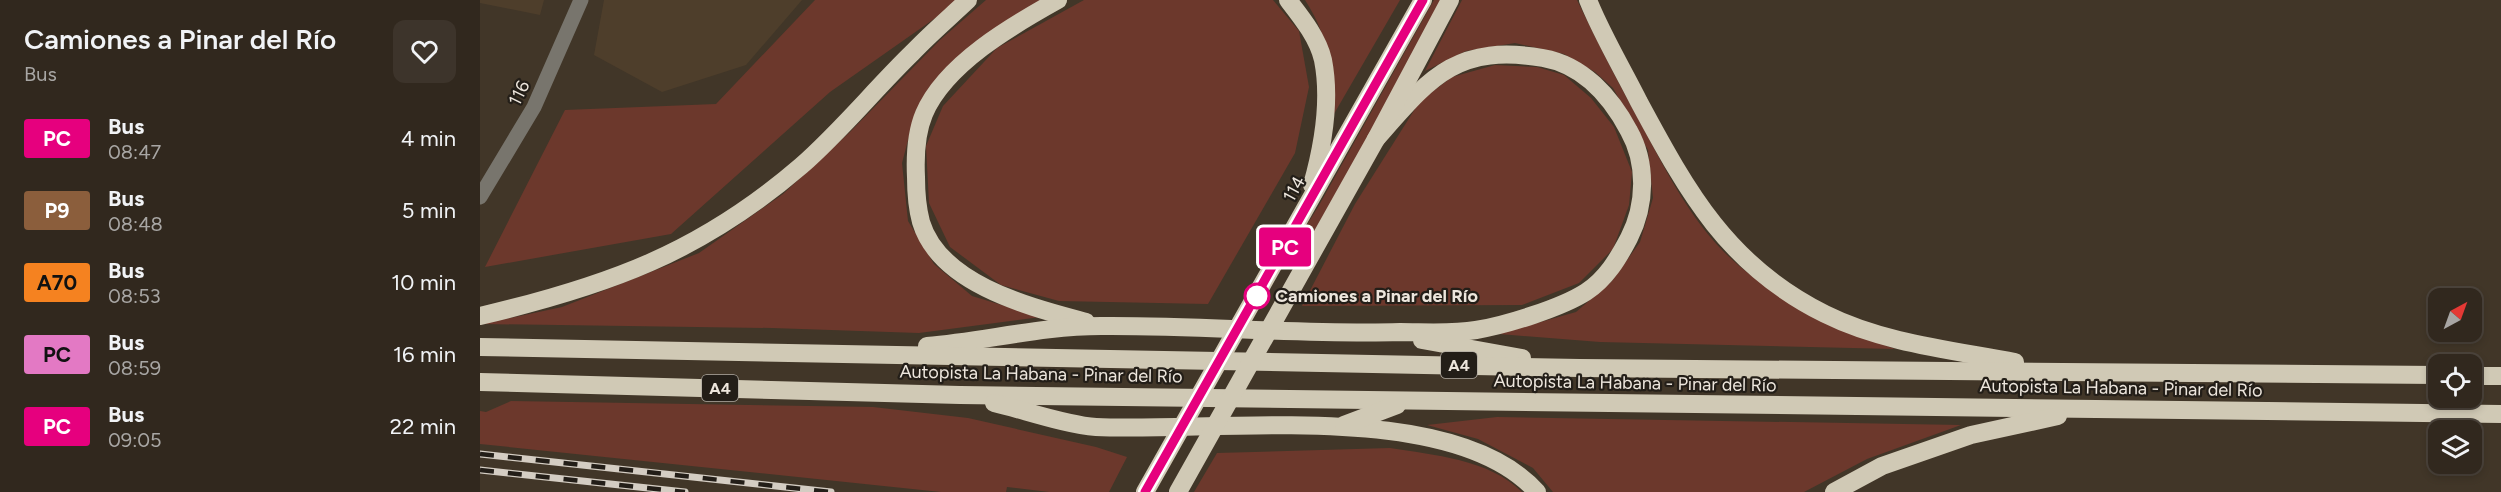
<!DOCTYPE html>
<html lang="en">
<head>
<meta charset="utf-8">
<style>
	:root { --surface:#31281e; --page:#3d342b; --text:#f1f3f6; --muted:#a8a6a4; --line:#4c443c }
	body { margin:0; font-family:Figtree,sans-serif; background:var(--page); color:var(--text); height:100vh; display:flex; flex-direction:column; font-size:22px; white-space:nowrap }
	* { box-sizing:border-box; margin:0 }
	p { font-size:20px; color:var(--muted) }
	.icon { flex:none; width:33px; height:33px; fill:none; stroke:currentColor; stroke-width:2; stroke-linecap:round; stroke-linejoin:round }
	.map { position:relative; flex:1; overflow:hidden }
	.side { display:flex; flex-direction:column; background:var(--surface); width:480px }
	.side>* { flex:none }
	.badge { padding:0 12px; border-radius:4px; font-size:21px; line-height:39px }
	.needle { width:39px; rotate:41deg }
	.buttons { position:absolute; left:1948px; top:288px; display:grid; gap:12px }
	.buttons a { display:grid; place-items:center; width:54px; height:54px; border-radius:12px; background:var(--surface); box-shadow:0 3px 9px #0003,0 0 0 2px var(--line); font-size:30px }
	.map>.badge { position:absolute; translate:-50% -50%; box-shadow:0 0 0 3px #fff }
	.round { display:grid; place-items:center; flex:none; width:63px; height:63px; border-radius:12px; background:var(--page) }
	.headline { display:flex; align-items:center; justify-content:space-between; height:102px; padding:0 24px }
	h1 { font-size:28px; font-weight:600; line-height:45px }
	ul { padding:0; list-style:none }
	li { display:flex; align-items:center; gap:18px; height:72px; padding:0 24px }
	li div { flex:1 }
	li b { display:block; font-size:22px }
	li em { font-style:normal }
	li .badge { min-width:66px; font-weight:700; text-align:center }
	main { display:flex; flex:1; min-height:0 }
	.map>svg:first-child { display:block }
	.built { fill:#4e3e2b }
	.green { fill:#6c382c }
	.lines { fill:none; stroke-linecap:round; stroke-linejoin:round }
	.minor { stroke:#78756d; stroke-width:15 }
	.highway { stroke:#d0c9b5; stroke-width:18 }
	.rail-casing { stroke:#d4cdc3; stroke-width:7 }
	.rail { stroke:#231e18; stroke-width:4.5; stroke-dasharray:14; stroke-linecap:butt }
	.line-casing { stroke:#fff; stroke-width:14 }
	.line { stroke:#e6007e; stroke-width:9 }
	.stop-dot { fill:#fff; stroke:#e6007e; stroke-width:3 }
	.labels { text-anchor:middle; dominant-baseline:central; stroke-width:4.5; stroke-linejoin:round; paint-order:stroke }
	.shield { fill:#231e18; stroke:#b0aaa2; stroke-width:1.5 }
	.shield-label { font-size:16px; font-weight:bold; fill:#ede6dd }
	.street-label { font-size:18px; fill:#ede6dd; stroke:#231e18 }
	.stop-label { font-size:18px; font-weight:bold; fill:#ede6dd; stroke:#231e18; text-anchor:start }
</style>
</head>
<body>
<main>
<section class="side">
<div class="headline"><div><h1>Camiones a Pinar del Río</h1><p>Bus</p></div><a class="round"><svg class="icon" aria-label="heart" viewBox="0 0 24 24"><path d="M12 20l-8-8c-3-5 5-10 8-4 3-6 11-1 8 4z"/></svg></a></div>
<ul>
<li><span class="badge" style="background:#e6007e;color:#fff">PC</span><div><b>Bus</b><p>08:47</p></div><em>4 min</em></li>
<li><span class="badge" style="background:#8b5e3c;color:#fff">P9</span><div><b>Bus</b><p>08:48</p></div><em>5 min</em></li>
<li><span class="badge" style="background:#f58220;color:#111">A70</span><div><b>Bus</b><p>08:53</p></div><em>10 min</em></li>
<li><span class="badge" style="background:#e379c4;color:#111">PC</span><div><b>Bus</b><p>08:59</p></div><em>16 min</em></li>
<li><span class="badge" style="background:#e6007e;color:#fff">PC</span><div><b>Bus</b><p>09:05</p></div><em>22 min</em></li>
</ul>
</section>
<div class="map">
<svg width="2021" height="492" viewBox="0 0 2021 492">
	<rect width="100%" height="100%" fill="#413628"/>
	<!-- built -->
	<g class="built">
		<path d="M 0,0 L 64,0 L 60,15 L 0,3 Z"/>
		<path d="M 124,0 L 322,0 L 266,65 L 182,92 L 114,55 Z"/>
	</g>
	<!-- green -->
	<g class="green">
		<path d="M 335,0 L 481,0 L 350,92 L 191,234 L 5,267 L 85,110 L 236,104 Z"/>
		<path d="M 506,0 L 563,0 L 436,110 L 422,163 L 428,221 L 454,264 L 492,296 L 561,317 L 439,333 L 292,328 L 2,324 L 82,307 L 219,253 L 303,194 L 370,132 L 460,40 Z"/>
		<path d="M 604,0 L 793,0 L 819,31 L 829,87 L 815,153 L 728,304 L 579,301 L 521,285 L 470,247 L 449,203 L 446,146 L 463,106 L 517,48 Z"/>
		<path d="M 825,0 L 920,0 L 847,126 C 851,76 853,43 825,0 Z"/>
		<path d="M 954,0 L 963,0 L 910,101 L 812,269 L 803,263 L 838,207 Z"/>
		<path d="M 982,0 L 1097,0 C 1119,46 1143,92 1168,137 C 1189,177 1211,218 1243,251 C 1290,298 1354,325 1415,349 L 1120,342 L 1019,334 L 1096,312 L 1132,281 L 1160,242 L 1173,198 L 1168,150 L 1133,88 L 1115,72 L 1084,54 L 1035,43 L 986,51 L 945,71 Z"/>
		<path d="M 1015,65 L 1057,67 L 1084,75 L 1111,98 L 1134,127 L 1152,172 L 1149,205 L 1133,249 L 1099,283 L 1042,305 L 822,306 L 875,204 L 940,101 L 972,77 Z"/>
		<path d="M 31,401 L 393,407 L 488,418 L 616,447 L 647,457 L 629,492 L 569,492 L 527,487 L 526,492 L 461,492 L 0,444 L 0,411 L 6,412 Z"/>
		<path d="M 1017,417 L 1481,425 L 1387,459 L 1324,492 L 1073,492 L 1053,468 L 998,439 L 947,425 Z"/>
		<path d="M 910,448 C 953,455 1009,459 1042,492 L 714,492 L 737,453 Z"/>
	</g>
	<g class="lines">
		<!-- minor -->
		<path class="minor" d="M 0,197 L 54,107 L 101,0"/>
		<!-- highway -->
		<g class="highway">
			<path d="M 578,0 C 533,25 465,64 444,114 C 436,133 435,156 436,177 C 436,192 437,207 441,222 C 460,285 551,307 606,322"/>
			<path d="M 808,0 C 822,18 838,38 843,60 C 851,101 843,146 832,185"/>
			<path d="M 1108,0 C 1122,35 1142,68 1159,102 C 1208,193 1248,266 1345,314 C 1403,343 1472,350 1535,362"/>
			<path d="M 0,316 C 127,286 220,253 321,166 C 361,131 394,90 432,53 C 450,34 470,17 488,0"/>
			<path d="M 942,340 L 1042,358"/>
			<path d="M 447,346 C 505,341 563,326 621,326 C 721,325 820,335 920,332 C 944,332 972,334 996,330 C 1026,325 1081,308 1106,292 C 1126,279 1138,259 1149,238 C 1166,205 1167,163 1149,131 C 1131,97 1103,65 1063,58 C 975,43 949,79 896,139"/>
			<path d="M 0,347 L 1100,368 L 1959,375"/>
			<path d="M 1992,376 L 2021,376"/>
			<path d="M 0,382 L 480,395 L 2021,414"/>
			<path d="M 514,403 C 544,410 586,425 616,427 C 735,433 972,397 1057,492"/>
			<path d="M 864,425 L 917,405"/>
			<path d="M 665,492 L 943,0"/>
			<path d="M 698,492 L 896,139 L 970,0"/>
			<path d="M 1354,492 L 1402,466 L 1491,435 L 1578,416"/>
		</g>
		<!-- rail casing -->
		<g class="rail-casing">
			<g id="rail">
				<path d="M 0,454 L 351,492"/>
				<path d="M 0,470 L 205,492"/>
			</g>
		</g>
		<!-- rail -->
		<use href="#rail" class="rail"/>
	</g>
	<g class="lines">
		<!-- line casing -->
		<g class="line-casing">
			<path id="line" d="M 665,492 L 943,0"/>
		</g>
		<!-- line -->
		<use href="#line" class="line"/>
	</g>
	<!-- markers -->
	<circle class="stop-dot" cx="777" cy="296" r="12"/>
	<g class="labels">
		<!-- shield labels -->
		<g class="shield">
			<rect x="961" y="352" width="36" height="26" rx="4.5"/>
			<rect x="222" y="375" width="36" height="26" rx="4.5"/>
		</g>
		<g class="shield-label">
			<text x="979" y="365">A4</text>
			<text x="240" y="388">A4</text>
		</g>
		<!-- street labels -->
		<g class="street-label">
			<text transform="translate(39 93) rotate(-64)">116</text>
			<text transform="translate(814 189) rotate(-61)">114</text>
			<text transform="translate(561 374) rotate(1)">Autopista La Habana - Pinar del Río</text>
			<text transform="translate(1155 383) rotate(1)">Autopista La Habana - Pinar del Río</text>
			<text transform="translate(1641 388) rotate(1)">Autopista La Habana - Pinar del Río</text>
		</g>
		<!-- stop labels -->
		<g class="stop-label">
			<text x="795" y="296">Camiones a Pinar del Río</text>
		</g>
	</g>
</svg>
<div class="buttons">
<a><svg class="needle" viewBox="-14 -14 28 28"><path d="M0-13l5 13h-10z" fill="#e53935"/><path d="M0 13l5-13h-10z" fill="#a8a6a4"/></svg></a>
<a><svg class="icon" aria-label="locate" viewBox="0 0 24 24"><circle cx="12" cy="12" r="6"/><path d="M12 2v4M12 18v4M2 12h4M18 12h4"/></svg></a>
<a><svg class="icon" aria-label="layers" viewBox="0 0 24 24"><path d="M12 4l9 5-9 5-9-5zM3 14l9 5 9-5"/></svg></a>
</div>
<b class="badge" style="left:805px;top:247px;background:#e6007e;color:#fff">PC</b>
</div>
</main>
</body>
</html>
